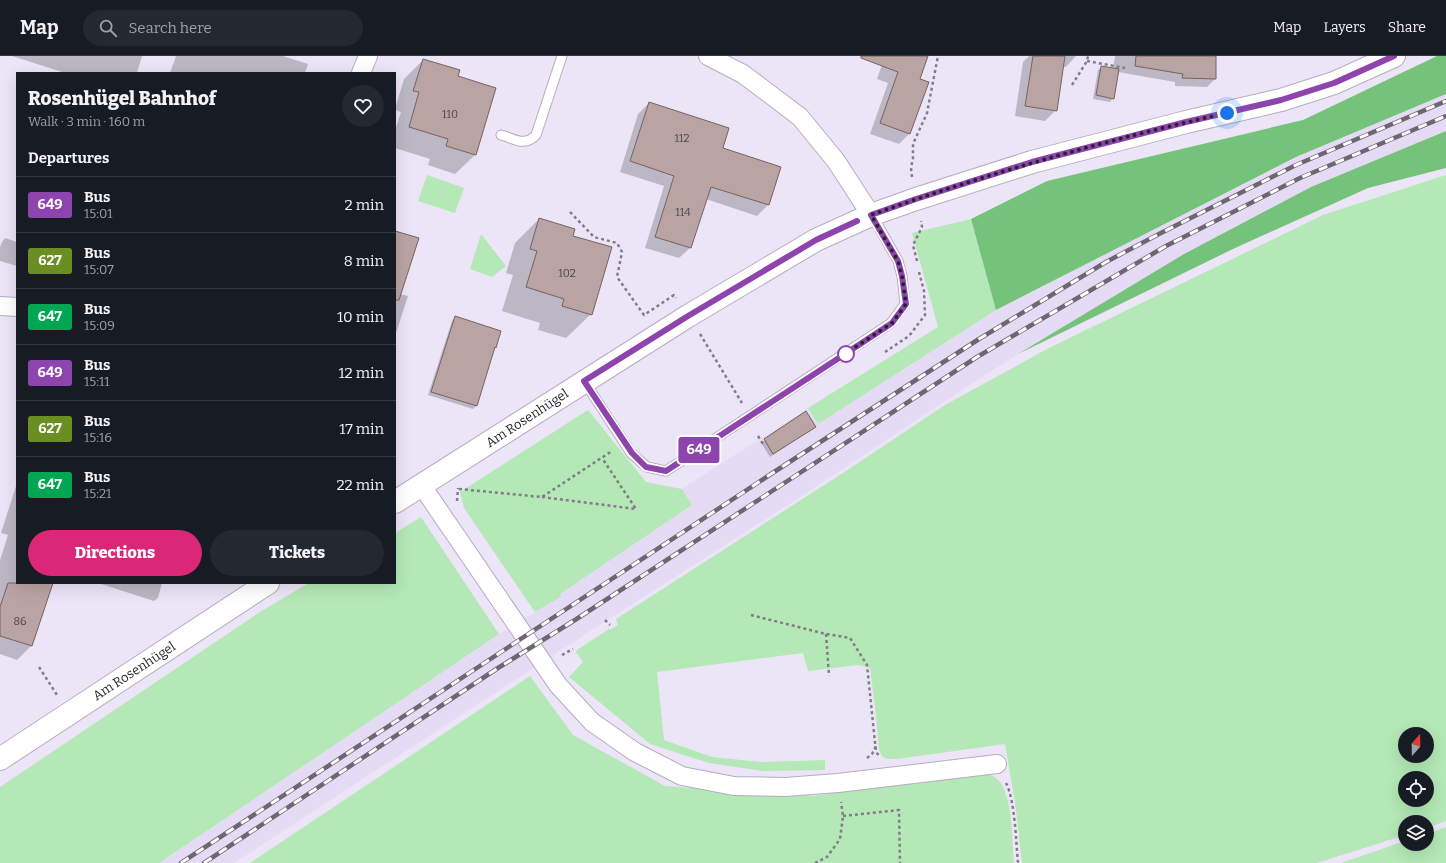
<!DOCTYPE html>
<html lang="en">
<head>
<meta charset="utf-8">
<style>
	:root { --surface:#171b24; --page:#242831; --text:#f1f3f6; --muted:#9ea1a6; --line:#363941; --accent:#db2777 }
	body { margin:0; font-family:Bitter,serif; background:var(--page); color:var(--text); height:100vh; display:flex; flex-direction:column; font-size:15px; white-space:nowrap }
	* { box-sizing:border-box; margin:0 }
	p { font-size:13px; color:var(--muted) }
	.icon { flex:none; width:22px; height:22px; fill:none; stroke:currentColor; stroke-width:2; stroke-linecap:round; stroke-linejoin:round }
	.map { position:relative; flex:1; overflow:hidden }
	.panel { position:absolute; left:16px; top:16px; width:380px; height:512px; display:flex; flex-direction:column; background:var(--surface); border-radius:0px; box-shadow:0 4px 16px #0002 }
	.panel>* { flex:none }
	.badge { padding:0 8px; border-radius:3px; font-size:14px; line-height:26px }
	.needle { width:26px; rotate:20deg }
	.controls { position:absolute; left:1398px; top:671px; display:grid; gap:8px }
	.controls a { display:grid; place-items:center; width:36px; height:36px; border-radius:50%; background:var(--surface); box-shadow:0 4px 16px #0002; font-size:20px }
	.you { position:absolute; width:20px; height:20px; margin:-10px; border:3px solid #fff; border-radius:50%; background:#1a73e8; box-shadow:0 0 0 6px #1a73e833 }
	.map>.badge { position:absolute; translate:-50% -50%; box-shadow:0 0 0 2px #fff }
	h2 { padding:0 12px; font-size:15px; line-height:36px }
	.round { display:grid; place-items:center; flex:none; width:42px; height:42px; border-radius:21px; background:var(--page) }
	.overview { display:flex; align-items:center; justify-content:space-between; height:68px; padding:0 12px }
	h1 { font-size:19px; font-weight:800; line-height:30px }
	.action { display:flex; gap:8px; margin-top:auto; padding:8px 12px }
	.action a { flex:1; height:46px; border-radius:24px; background:var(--accent); color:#fff; font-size:16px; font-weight:800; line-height:46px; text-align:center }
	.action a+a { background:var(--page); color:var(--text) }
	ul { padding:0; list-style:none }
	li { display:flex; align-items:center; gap:12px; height:56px; padding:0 12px; border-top:1px solid var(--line) }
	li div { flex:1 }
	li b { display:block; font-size:15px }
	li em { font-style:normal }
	li .badge { min-width:44px; font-weight:700; text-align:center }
	header { display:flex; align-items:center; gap:24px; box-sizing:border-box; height:56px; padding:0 20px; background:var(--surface); border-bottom:1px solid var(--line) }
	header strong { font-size:19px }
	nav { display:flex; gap:22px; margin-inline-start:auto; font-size:14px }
	.search { width:280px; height:36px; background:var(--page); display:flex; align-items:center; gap:10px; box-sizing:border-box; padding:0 14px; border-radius:22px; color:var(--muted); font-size:15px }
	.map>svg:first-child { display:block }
	.built { fill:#e5dbf5 }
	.green { fill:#b4e8b6; fill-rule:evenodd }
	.forest { fill:#75c37a }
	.shadow { fill:#0003 }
	.building { fill:#baa4a3; stroke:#766261 }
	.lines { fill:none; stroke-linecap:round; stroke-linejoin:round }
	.service-casing { stroke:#b4aebf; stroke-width:11 }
	.minor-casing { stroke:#b4aebf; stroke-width:20 }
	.tertiary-casing { stroke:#b4aebf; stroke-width:24 }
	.path { stroke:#817c88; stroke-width:2.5; stroke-dasharray:3 3; stroke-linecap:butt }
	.service { stroke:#fff; stroke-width:9 }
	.minor { stroke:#fff; stroke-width:18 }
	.tertiary { stroke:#fff; stroke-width:22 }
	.rail-casing { stroke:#6c6772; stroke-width:4.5 }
	.rail { stroke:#fff; stroke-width:3; stroke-dasharray:9; stroke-linecap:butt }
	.line-casing { stroke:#fff; stroke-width:9 }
	.line { stroke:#8e44ad; stroke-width:6 }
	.walk { stroke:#27242b; stroke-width:4; stroke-dasharray:0 7.2 }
	.stop-dot { fill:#fff; stroke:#8e44ad; stroke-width:2 }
	.labels { text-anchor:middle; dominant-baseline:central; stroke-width:3.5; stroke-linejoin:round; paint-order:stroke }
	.number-label { font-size:11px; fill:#4c4449 }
	.street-label { font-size:13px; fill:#27242b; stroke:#fff }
</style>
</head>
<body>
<header>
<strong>Map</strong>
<div class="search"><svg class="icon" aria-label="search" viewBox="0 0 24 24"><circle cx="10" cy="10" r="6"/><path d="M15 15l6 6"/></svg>Search here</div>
<nav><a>Map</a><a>Layers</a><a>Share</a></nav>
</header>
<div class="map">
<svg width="1446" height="807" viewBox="0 0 1446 807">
	<rect width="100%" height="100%" fill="#ece5f7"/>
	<!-- built -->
	<path class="built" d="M 1446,38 L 1446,75 L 1311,131 L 1184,198 L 1018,298 L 936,351 L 799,442 L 584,579 L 234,807 L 159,807 L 499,578 L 561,541 L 560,538 L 692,449 L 682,433 L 808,352 L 818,368 L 996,254 L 1296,101 Z"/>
	<!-- green -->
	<g class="green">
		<path d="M 427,119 L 464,132 L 455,157 L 418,145 Z"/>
		<path d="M 1446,119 L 1446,765 L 1427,772 L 1427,766 L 1405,766 L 1405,779 L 1317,807 L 1022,807 L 1015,746 L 1005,688 L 897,703 L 889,703 L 885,702 L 882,700 L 879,694 L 876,659 L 870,612 L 858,609 L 808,615 L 803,597 L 657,616 L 664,684 L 712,701 L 761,706 L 825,704 L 825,714 L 763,715 L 709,707 L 650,688 L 569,621 L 583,606 L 576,596 L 577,594 L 609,573 L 610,574 L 618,569 L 616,563 L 849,413 L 945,349 L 1049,292 L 1323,159 ZM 1405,678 L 1427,678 L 1427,700 L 1405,700 ZM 1405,722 L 1427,722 L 1427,744 L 1405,744 Z"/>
		<path d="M 971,163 L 996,254 L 818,368 L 808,352 L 938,271 L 912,177 Z"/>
		<path d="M 481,178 L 506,210 L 492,221 L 470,213 Z"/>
		<path d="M 588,354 L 646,426 L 682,433 L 692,449 L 560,538 L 561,541 L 535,556 L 464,452 L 460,436 Z"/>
		<path d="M 421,461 L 499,578 L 159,807 L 0,807 L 0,731 L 263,554 L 309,527 L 395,527 L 395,477 Z"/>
		<path d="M 530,620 L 573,679 L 665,730 L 814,740 L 862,732 L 984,717 C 992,719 998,722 1002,729 C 1013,750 1012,784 1014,807 L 250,807 Z"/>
		<path d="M 1446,771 L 1446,807 L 1341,807 L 1405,785 L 1405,788 L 1427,788 L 1427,778 Z"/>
	</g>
	<!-- forest -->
	<g class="forest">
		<path d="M 1437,0 L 1446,0 L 1446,38 L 1296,101 L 996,254 L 971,163 L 1047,125 L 1303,64 Z"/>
		<path d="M 1446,75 L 1446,112 L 1368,132 L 1235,192 L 1018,298 L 1184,198 L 1311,131 Z"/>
	</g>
	<!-- shadow -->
	<g class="shadow">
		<path d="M 12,0 L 142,0 L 137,17 L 65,17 Z"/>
		<path d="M 176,0 L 283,0 L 308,8 L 305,17 L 170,17 Z"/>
		<path d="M 885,0 L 927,0 L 918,24 L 910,77 L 899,88 L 870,78 L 888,27 L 877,23 Z"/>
		<path d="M 1029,0 L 1076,0 L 1066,11 L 1062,11 L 1056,54 L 1045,65 L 1015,60 L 1023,6 Z"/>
		<path d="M 1115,0 L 1215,0 L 1215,23 L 1207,31 L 1175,30 L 1175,26 L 1118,16 L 1113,42 L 1110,46 L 1093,43 L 1098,14 L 1102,11 L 1113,13 Z"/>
		<path d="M 423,4 L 456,20 L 495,33 L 475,99 L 455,118 L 428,109 L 430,103 L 395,92 L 395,75 L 401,56 L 395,54 L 395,53 L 404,23 Z"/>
		<path d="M 649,47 L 721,93 L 768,149 L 757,160 L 706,143 L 690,192 L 679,202 L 645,192 L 664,130 L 620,116 L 638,58 Z"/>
		<path d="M 539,163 L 572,180 L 591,258 L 566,282 L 538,274 L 540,267 L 502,255 L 513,219 L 506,217 L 515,187 Z"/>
		<path d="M 395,176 L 400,238 L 408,240 L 395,280 Z"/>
		<path d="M 5,182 L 17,186 L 17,210 L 0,205 L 0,191 L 2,186 Z"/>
		<path d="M 455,261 L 500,275 L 495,291 L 493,293 L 476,350 L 473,353 L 428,339 L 452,265 Z"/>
		<path d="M 806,357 L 811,374 L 770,401 L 761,387 Z"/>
		<path d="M 17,427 L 17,527 L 43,527 L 31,590 L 17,604 L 0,598 L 0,504 L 8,479 L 1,477 Z"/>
		<path d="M 98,527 L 162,527 L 158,542 L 154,545 Z"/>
	</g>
	<!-- building -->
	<g class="building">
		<path d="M 861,0 L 928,0 L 920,23 L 929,26 L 910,78 L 880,67 L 898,16 L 861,2 Z"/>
		<path d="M 1033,0 L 1065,0 L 1057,55 L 1025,50 Z"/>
		<path d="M 1136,0 L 1216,0 L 1216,23 L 1182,22 L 1183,18 L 1135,10 Z"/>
		<path d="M 423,3 L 460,14 L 458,20 L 496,32 L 476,99 L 446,90 L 448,83 L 409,71 L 419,36 L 413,35 Z"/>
		<path d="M 1101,10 L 1119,13 L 1114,43 L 1096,39 Z"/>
		<path d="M 649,46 L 729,72 L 723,92 L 781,111 L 769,149 L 711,131 L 691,192 L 655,181 L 674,120 L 630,105 Z"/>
		<path d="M 539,162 L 575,173 L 573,180 L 612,191 L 592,259 L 562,250 L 564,243 L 526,231 L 537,195 L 530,193 Z"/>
		<path d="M 395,175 L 419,182 L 399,244 L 395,244 Z"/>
		<path d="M 455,260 L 501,275 L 496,292 L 495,291 L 477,350 L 431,336 Z"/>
		<path d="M 806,355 L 816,371 L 773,398 L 764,383 Z"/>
		<path d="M 8,527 L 53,527 L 32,590 L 0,580 L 0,551 Z"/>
	</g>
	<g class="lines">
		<!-- service casing -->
		<g class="service-casing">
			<g id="service">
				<path d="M 501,79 C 515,83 525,91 536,79 L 562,0"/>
				<path d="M 584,325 L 631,397 L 647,411 L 666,415 L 891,267 L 905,248 L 902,220 L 898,205 L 872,159"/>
			</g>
		</g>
		<!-- minor casing -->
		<g class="minor-casing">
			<g id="minor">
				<path d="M 708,0 L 743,18 L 800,61 L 836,105 L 871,159"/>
				<path d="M 361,17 L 368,0"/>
				<path d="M 0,250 L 17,251"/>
				<path d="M 422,430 L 558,629 L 592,666 L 635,696 L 682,720 L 734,730 L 785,731 L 838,727 L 997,708"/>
			</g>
		</g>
		<!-- tertiary casing -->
		<g class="tertiary-casing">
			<g id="tertiary">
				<path d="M 395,446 L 688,260 L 816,184 L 871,159 L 916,143 L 1032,106 L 1186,66 L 1281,44 L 1334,27 L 1394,0"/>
				<path d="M 0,703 L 268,527"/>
			</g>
		</g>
		<!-- path -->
		<g class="path">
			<path d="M 1087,5 L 1125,12"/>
			<path d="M 1072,29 L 1087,5 L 1088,0"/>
			<path d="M 912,121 L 911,112 L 913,102 L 913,88 L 927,57 L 938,0"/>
			<path d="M 570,156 L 594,181 L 617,187 L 622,196 L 617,221 L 644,259 L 674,239 L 676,242"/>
			<path d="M 917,205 L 913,189 L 922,171 L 921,165"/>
			<path d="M 700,278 L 742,347"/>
			<path d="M 885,296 L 909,280 L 925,259 L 924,235 L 919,216"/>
			<path d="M 758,380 L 763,388"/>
			<path d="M 459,433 L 542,441 L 612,395"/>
			<path d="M 542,441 L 636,453 L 602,402"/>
			<path d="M 457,445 L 458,432"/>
			<path d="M 751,559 L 826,578 L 850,582 L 867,609 L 876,696 L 880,701"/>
			<path d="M 605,564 L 610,569"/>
			<path d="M 826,578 L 829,620"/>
			<path d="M 562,599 L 573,593"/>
			<path d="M 39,611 L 57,639"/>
			<path d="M 867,702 L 872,698 L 876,690"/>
			<path d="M 1006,727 C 1015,744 1016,786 1018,807"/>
			<path d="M 843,760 L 899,754 L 900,807"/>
			<path d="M 815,807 L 827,801 L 840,783 L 843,760 L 841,746"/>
		</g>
		<!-- service -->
		<use href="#service" class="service"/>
		<!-- minor -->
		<use href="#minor" class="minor"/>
		<!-- tertiary -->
		<use href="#tertiary" class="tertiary"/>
		<!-- rail casing -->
		<g class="rail-casing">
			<g id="rail">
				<path d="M 181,807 L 771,418 L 979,283 L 1106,206 L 1159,178 L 1296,109 L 1446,45"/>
				<path d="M 204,807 L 498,612 L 575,564 L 977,301 L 1166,190 L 1300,122 L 1446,60"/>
			</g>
		</g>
		<!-- rail -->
		<use href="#rail" class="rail"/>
	</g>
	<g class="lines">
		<!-- line casing -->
		<g class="line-casing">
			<path id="line" d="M 857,165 L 816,184 L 688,260 L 584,325 L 632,397 L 646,411 L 666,415 L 845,298 L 892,267 L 906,248 L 902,220 L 898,205 L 871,159 L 916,143 L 1032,106 L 1186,66 L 1281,44 L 1334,27 L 1394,0"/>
		</g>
		<!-- line -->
		<use href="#line" class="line"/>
		<!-- walk -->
		<path class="walk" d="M 846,298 L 845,298 L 892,267 L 906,248 L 902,220 L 898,205 L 871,159 C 988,117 1107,84 1227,57"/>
	</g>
	<!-- markers -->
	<circle class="stop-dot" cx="846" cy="298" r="8"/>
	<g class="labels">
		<!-- number labels -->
		<g class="number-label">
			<text x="450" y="58">110</text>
			<text x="682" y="82">112</text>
			<text x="683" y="156">114</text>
			<text x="567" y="217">102</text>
			<text x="20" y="565">86</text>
		</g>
		<!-- street labels -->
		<g class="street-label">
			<text transform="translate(527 362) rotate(-33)">Am Rosenhügel</text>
			<text transform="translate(134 615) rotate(-33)">Am Rosenhügel</text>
		</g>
	</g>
</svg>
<div class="controls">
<a><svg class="needle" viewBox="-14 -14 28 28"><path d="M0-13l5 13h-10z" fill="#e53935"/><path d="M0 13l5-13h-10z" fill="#9ea1a6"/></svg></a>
<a><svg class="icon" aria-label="locate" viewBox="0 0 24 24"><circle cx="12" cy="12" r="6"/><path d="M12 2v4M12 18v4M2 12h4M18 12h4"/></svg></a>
<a><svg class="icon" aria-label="layers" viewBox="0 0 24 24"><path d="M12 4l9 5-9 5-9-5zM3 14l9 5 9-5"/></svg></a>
</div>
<div class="you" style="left:1227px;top:57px"></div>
<b class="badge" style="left:699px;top:394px;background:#8e44ad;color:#fff">649</b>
<section class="panel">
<div class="overview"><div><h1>Rosenhügel Bahnhof</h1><p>Walk · 3 min · 160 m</p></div><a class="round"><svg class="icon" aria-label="heart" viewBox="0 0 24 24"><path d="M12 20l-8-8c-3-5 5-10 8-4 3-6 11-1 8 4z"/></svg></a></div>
<h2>Departures</h2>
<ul>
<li><span class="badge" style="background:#8e44ad;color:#fff">649</span><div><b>Bus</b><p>15:01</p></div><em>2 min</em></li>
<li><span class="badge" style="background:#6b8e23;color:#fff">627</span><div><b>Bus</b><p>15:07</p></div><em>8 min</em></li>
<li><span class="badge" style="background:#00a651;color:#fff">647</span><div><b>Bus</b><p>15:09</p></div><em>10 min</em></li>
<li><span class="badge" style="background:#8e44ad;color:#fff">649</span><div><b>Bus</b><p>15:11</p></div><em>12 min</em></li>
<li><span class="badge" style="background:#6b8e23;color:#fff">627</span><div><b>Bus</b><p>15:16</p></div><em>17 min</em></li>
<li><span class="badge" style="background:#00a651;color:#fff">647</span><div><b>Bus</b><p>15:21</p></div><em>22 min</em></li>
</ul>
<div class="action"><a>Directions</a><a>Tickets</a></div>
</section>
</div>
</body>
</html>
